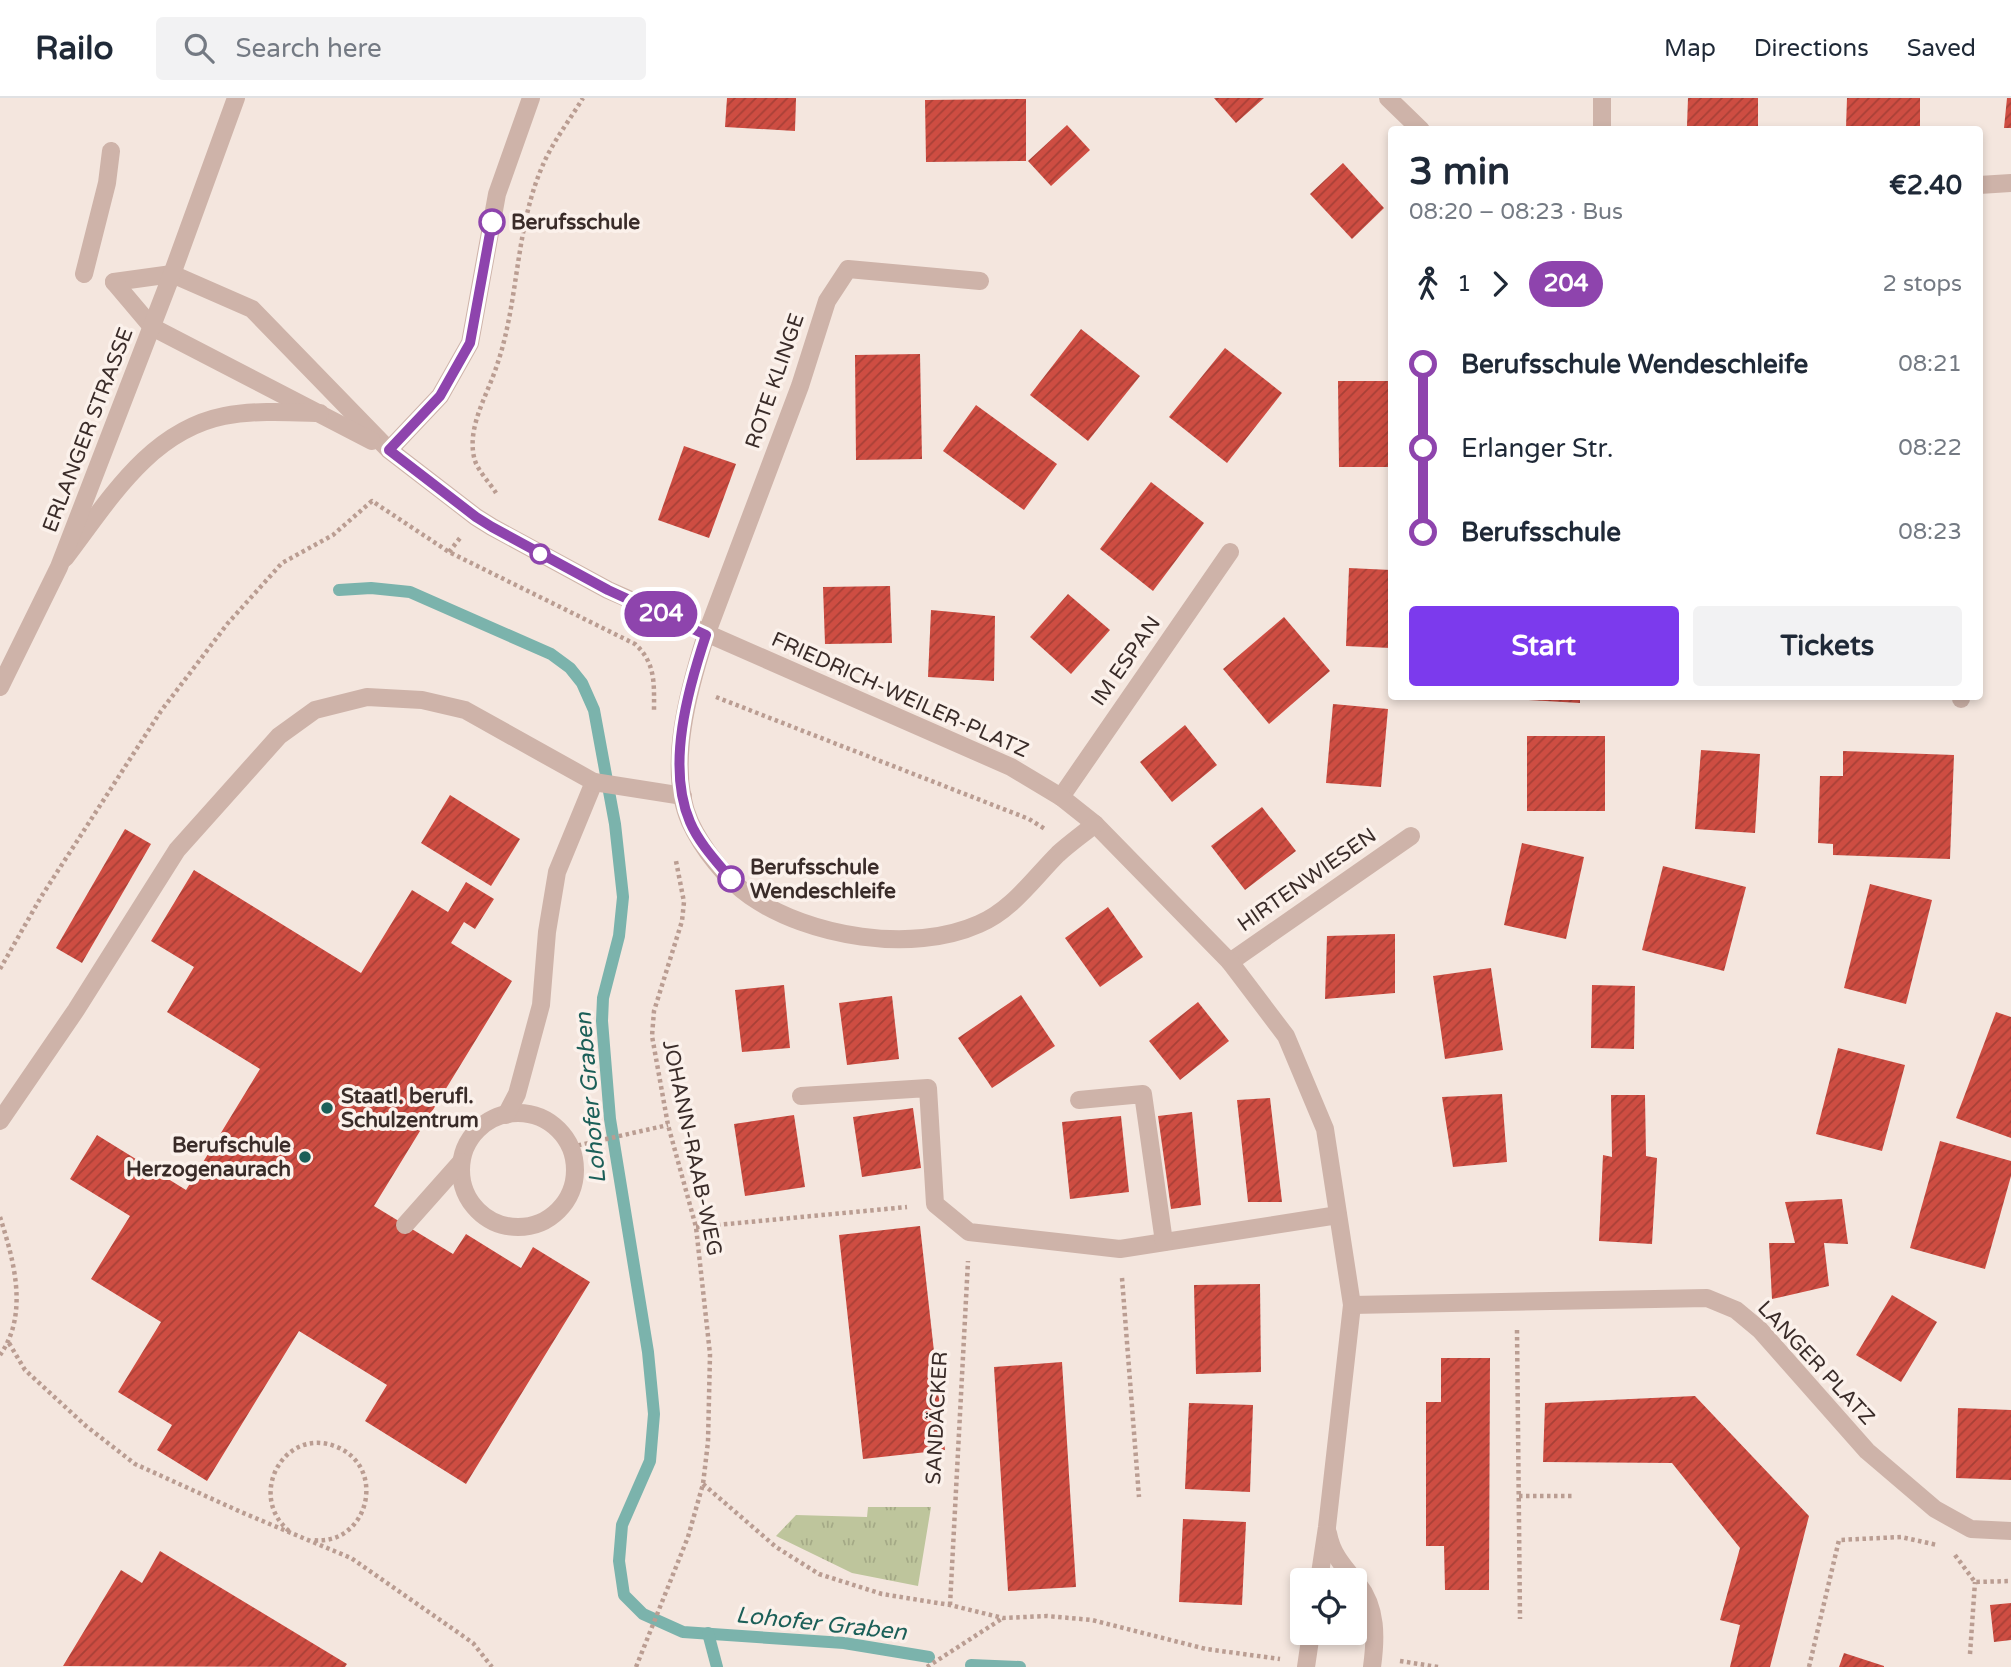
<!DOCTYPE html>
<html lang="en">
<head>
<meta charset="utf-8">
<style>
	:root { --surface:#fff; --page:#f2f2f3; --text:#1f2937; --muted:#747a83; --line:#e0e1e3; --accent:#7c3aed }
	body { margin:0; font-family:"Varela Round",sans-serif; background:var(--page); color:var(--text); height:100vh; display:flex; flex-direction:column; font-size:26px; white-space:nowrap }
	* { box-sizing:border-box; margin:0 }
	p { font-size:23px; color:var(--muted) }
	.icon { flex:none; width:38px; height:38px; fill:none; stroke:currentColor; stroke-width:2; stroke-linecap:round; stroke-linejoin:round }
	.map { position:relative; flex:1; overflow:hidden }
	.details { position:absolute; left:1388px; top:28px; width:595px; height:574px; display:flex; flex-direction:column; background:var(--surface); border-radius:7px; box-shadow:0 4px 10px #0003 }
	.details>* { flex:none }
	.badge { padding:0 14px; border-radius:23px; font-size:24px; line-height:46px }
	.tools { position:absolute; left:1290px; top:1470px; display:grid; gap:14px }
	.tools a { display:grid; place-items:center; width:77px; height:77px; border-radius:7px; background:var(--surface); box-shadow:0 4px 10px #0003; font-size:35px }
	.map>.badge { position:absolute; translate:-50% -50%; box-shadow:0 0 0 4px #fff }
	.legs { display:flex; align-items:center; gap:10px; height:77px; padding:0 21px; font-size:23px }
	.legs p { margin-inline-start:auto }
	.summary { display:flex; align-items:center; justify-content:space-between; height:119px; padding:0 21px }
	h1 { font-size:38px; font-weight:700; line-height:52px }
	.action { display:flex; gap:14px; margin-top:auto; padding:14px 21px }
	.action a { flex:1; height:80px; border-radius:7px; background:var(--accent); color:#fff; font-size:28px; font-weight:700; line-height:80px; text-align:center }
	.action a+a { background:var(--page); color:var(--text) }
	ul { padding:0 21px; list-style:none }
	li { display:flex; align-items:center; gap:24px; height:84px; font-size:26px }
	li i { display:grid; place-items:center; width:10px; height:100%; margin:0 9px; background:currentColor }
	li i::after { content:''; width:18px; height:18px; margin:-9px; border:5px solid; border-radius:50%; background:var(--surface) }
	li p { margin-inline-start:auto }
	li:first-child i { background:linear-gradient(#0000 50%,currentColor 0) }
	li:last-child i { background:linear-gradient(currentColor 50%,#0000 0) }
	header { display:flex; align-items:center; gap:42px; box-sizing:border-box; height:98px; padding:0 35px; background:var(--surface); border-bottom:2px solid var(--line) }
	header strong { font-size:33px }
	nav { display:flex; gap:38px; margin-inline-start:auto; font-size:24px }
	.search { width:490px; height:63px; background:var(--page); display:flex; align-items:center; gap:18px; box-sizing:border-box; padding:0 24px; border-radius:7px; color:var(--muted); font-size:26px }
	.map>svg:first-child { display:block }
	.park { fill:url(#park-tufts) }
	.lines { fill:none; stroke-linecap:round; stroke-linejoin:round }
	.stream { stroke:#7bb3ac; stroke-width:12 }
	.building { fill:url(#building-hatch) }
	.path { stroke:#ba9d92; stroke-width:4.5; stroke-dasharray:3.5 3.5; stroke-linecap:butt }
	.service { stroke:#ceb3a9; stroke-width:18 }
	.minor { stroke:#ceb3a9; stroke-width:18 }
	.tertiary { stroke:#ceb3a9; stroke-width:18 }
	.service-bridge { stroke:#ceb3a9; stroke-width:18 }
	.line-1-casing { stroke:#fff; stroke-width:16 }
	.line-1 { stroke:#8e44ad; stroke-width:10 }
	.stop-1-dot { fill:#fff; stroke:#8e44ad; stroke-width:3.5 }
	.poi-dot { fill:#1b5f58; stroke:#fbf1eb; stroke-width:2.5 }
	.labels { text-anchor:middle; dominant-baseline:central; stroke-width:7; stroke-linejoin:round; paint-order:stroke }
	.stop-label { font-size:21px; font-weight:bold; fill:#3a2c29; stroke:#fbf1eb; text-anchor:start }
	.street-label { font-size:21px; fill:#3a2c29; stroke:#fbf1eb }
	.poi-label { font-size:21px; font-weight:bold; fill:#3a2c29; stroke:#fbf1eb; text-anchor:start }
	.water-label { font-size:23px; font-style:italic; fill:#1b5f58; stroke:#fbf1eb }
</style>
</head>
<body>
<header>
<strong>Railo</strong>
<div class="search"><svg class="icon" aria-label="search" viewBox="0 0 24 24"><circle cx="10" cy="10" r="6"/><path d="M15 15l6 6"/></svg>Search here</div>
<nav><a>Map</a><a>Directions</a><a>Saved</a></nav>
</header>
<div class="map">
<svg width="2011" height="1569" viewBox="0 0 2011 1569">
	<defs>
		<pattern id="park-tufts" width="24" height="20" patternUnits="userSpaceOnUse" patternTransform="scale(1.75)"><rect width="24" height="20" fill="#bec59c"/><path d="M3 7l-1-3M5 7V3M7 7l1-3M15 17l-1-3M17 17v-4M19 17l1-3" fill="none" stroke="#a4a986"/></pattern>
		<pattern id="building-hatch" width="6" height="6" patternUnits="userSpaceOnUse" patternTransform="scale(1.75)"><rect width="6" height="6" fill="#ce4d42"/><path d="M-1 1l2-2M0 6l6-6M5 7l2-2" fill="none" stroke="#a84037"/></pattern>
	</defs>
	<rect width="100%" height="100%" fill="#f4e6de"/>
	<!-- park -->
	<path class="park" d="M 868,1409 L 931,1409 L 918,1488 L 852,1475 L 776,1438 L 796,1417 L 867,1419 Z"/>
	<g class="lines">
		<!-- stream -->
		<g class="stream">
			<path d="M 339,492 L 371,490 L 410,494 L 551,556 L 570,570 L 582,585 L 594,612 L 615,726 L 623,799 L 619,838 L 603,900 L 602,923 L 610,1021 L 648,1254 L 654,1316 L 650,1363 L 622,1427 L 619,1463 L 624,1497 L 643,1516 L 683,1534 L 844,1545 L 929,1559"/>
			<path d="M 708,1535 L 717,1569"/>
			<path d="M 971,1567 L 1020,1569"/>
		</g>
	</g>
	<!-- building -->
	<g class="building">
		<path d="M 727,0 L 796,0 L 795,33 L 725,29 Z"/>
		<path d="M 1214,0 L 1264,0 L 1236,25 Z"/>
		<path d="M 1688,0 L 1758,0 L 1758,29 L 1687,28 Z"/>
		<path d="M 1847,0 L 1920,0 L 1920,31 L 1846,30 Z"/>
		<path d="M 2007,0 L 2011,0 L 2011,30 L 2004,30 Z"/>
		<path d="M 1026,1 L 1026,63 L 926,64 L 925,2 Z"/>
		<path d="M 1067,27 L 1090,52 L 1051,88 L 1028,63 Z"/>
		<path d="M 1343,65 L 1384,110 L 1352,141 L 1310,96 Z"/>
		<path d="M 1081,231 L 1140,278 L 1088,343 L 1030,297 Z"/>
		<path d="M 1225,250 L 1282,295 L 1227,365 L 1169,319 Z"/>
		<path d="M 920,256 L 922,361 L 856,362 L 855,257 Z"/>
		<path d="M 1338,283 L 1391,283 L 1391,369 L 1339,369 Z"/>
		<path d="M 976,307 L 1057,366 L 1024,412 L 943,353 Z"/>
		<path d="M 684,348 L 736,366 L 709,440 L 658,422 Z"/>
		<path d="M 1151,384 L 1204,425 L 1153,493 L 1100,451 Z"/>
		<path d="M 1349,470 L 1391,472 L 1391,550 L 1346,548 Z"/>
		<path d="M 890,488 L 892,545 L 825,546 L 823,489 Z"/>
		<path d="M 1068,496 L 1110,532 L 1071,576 L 1030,539 Z"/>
		<path d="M 931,512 L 995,518 L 994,583 L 928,579 Z"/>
		<path d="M 1284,519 L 1330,573 L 1269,626 L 1223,571 Z"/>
		<path d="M 1509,598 L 1580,598 L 1580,605 L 1509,601 Z"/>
		<path d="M 1333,606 L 1388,611 L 1381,689 L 1326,685 Z"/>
		<path d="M 1185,627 L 1217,667 L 1172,704 L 1140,664 Z"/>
		<rect x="1527" y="638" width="78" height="75"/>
		<path d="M 1701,652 L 1760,656 L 1755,735 L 1695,731 Z"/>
		<path d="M 1843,653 L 1954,657 L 1950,761 L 1833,757 L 1833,746 L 1818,745 L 1820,678 L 1843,678 Z"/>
		<path d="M 450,697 L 520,741 L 491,788 L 421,745 Z"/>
		<path d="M 1262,709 L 1296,753 L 1245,792 L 1211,748 Z"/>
		<path d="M 125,731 L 151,746 L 82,865 L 56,850 Z"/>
		<path d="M 1522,745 L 1584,759 L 1566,841 L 1504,827 Z"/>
		<path d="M 1663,768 L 1746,789 L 1724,873 L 1642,852 Z"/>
		<path d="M 194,772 L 361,875 L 412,792 L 448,814 L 466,784 L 494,801 L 475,831 L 464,824 L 451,845 L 512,883 L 374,1108 L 453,1156 L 466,1136 L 521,1170 L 533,1149 L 590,1184 L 466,1386 L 365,1323 L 387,1287 L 299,1233 L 207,1383 L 157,1352 L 172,1327 L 118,1294 L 161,1224 L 91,1181 L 130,1118 L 70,1081 L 97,1037 L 186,1092 L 260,971 L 167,914 L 194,869 L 151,843 Z"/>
		<path d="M 1870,786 L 1932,802 L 1906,906 L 1844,890 Z"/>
		<path d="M 1108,809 L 1143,859 L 1100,889 L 1065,840 Z"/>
		<path d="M 1395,836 L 1395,895 L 1325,901 L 1327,838 Z"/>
		<path d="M 1491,870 L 1503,952 L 1445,961 L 1433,878 Z"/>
		<path d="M 784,887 L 790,950 L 742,954 L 735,892 Z"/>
		<path d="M 1592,887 L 1635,888 L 1634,951 L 1591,950 Z"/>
		<path d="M 1021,897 L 1055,948 L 992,990 L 958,940 Z"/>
		<path d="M 892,898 L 899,961 L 847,967 L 839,905 Z"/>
		<path d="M 1198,904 L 1229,943 L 1180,982 L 1149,943 Z"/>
		<path d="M 1996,914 L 2011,919 L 2011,1040 L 1956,1020 Z"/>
		<path d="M 1838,950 L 1905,967 L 1882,1053 L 1816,1036 Z"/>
		<path d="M 1502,996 L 1507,1064 L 1453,1069 L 1442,999 Z"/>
		<path d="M 1611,997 L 1645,997 L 1646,1058 L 1657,1060 L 1652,1146 L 1599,1143 L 1603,1057 L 1612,1059 Z"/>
		<path d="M 1270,1000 L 1282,1104 L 1248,1104 L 1237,1002 Z"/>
		<path d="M 913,1010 L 921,1070 L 862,1079 L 853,1019 Z"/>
		<path d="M 1192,1014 L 1201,1107 L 1171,1111 L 1158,1018 Z"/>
		<path d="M 794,1017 L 805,1089 L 745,1098 L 734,1026 Z"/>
		<path d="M 1121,1018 L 1129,1094 L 1070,1101 L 1062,1024 Z"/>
		<path d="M 1940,1043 L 2011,1063 L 2011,1078 L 1985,1171 L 1910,1150 Z"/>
		<path d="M 1842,1101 L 1848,1146 L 1824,1145 L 1829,1188 L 1772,1201 L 1769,1145 L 1795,1145 L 1785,1104 Z"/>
		<path d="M 920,1128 L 945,1352 L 863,1361 L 839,1137 Z"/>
		<path d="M 1260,1186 L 1261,1274 L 1196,1276 L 1194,1187 Z"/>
		<path d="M 1892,1197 L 1937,1224 L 1901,1284 L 1856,1257 Z"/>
		<path d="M 1441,1260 L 1490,1260 L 1489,1492 L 1445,1492 L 1444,1448 L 1426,1448 L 1426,1304 L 1441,1304 Z"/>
		<path d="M 1062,1264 L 1076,1489 L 1008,1493 L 994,1269 Z"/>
		<path d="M 1695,1298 L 1809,1418 L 1770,1569 L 1730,1569 L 1740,1527 L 1720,1522 L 1740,1450 L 1672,1365 L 1543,1364 L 1545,1305 Z"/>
		<path d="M 1189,1305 L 1253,1307 L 1250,1394 L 1185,1391 Z"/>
		<path d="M 1958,1310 L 2011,1312 L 2011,1382 L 1956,1380 Z"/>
		<path d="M 1183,1421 L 1246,1424 L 1242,1507 L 1179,1504 Z"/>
		<path d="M 160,1453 L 347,1566 L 345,1569 L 63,1568 L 121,1472 L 142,1485 Z"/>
		<path d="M 2011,1505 L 2011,1542 L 1994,1544 L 1990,1507 Z"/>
		<path d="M 1844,1555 L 1884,1568 L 1884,1569 L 1839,1569 Z"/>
	</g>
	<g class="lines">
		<!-- path -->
		<g class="path">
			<path d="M 496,395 C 490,385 476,371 474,359 C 467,328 488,296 497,267 C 519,203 515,132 542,69 C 552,45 569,23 583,0"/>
			<path d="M 449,454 L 460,440"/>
			<path d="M 716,599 L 1029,721 L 1045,731"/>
			<path d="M 0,871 L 41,799 L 161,613 L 228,525 L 282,465 L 333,437 L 372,403 L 449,454 L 635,546 C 656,565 654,586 654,613"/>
			<path d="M 571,1049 L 668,1027"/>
			<path d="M 0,1119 C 14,1163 29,1216 0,1257"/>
			<path d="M 696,1129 L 907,1109"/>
			<path d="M 1122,1180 L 1139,1399"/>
			<path d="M 1517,1232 L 1520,1521"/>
			<path d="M 9,1245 L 25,1272 L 86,1328 L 135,1366 L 241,1414 L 351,1460 L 473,1545 L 492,1569"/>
			<path d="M 703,1386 L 776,1449 L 819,1476 L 882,1496 L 950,1507 L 1003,1520 L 1047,1518 L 1092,1522 L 1206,1551 L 1280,1561"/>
			<path d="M 1519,1398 L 1573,1398"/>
			<path d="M 289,1433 C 246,1397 285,1327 337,1349 C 388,1370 368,1449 312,1442"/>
			<path d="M 1955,1457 L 1975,1484 L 2011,1483"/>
			<path d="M 950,1507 L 968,1163"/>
			<path d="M 1970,1556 L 1975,1484"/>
			<path d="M 1400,1563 L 1438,1569"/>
			<path d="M 636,1569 L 688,1439 L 703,1386 L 708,1344 L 710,1256 L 696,1129 L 668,1027 L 652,938 L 654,913 L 682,823 L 684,804 L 676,763"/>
			<path d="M 927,1569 L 1003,1520"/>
			<path d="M 1809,1569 L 1839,1442 L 1901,1439 L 1937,1447"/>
		</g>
		<!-- service -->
		<g class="service">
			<path d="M 84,176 L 107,85 L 111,53"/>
			<path d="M 114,184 L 172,176"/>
			<path d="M 114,184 L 152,229"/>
			<path d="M 706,537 L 800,288 L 827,203 L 848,171 L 980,183"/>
			<path d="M 1061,699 L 1230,454"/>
			<path d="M 1230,864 L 1411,738"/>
			<path d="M 801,998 L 928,990 L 935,1106 L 969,1134 L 1120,1151 L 1338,1117"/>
			<path d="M 1079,1002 L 1143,996 L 1164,1144"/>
			<circle cx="518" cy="1072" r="57"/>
			<path d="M 0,1023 L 76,912 L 177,752 L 279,638 L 315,612 L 367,599 L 422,602 L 465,612 L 594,684 L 557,774 L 547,834 L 541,907 L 517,996 L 506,1017"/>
			<path d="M 405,1127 L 461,1064"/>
		</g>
		<!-- minor -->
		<g class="minor">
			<path d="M 1388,0 L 1421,32"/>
			<path d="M 1602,32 L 1602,0"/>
			<path d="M 1979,87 L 2011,85"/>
			<path d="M 172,176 L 252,211 L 389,352 L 476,419 L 492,429 L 608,492 L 1011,669 L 1061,699 L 1095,726 L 1230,864 L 1286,938 L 1325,1031 L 1352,1207 L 1327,1429 L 1319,1482"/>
			<path d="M 152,229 L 372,343"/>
			<path d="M 389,352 L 440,298 L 470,245 L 497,96 L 531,0"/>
			<path d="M 65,460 C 108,404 149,333 224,318 C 256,312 288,314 320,315"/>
			<path d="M 706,537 C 689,590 666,670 690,724 C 702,750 726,781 750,798 C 809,839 912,856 979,826 C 1012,812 1033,781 1058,756 C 1070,745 1083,736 1095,726"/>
			<path d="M 1961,601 L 1961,598"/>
			<path d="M 1352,1207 L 1707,1200 L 1736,1212 L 1760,1232 L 1867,1353 L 1935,1411 L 1971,1431 L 2011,1433"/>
			<path d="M 1328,1435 C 1332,1457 1344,1469 1358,1486 C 1377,1510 1376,1540 1372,1569"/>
			<path d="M 1306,1569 L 1311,1535"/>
		</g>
		<!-- tertiary -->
		<path class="tertiary" d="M 0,589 L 59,469 L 172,176 L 236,0"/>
		<!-- service-bridge -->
		<path class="service-bridge" d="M 594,684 L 683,698"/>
	</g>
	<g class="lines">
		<!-- line-1 casing -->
		<g class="line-1-casing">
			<path id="line-1" d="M 492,124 L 470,245 L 440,298 L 389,352 L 476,419 L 492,429 L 608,492 L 706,537 C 688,591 666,668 690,724 C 699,745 716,763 731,781"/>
		</g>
		<!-- line-1 -->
		<use href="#line-1" class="line-1"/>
	</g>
	<!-- markers -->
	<g class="stop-1-dot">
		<circle cx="492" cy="124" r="12"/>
		<circle cx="540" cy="456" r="9"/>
		<circle cx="731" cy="781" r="12"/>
	</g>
	<g class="poi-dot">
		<circle cx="327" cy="1010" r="7"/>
		<circle cx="305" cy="1059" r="7"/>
	</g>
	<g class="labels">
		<!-- stop labels -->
		<g class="stop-label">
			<text x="511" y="124">Berufsschule</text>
			<text x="750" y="769">Berufsschule<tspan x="750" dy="24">Wendeschleife</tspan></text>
		</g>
		<!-- street labels -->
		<g class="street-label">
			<text transform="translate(775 283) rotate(-71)">ROTE KLINGE</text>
			<text transform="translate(88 332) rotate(-69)">ERLANGER STRASSE</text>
			<text transform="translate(1126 563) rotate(-55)">IM ESPAN</text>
			<text transform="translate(900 597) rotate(24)">FRIEDRICH-WEILER-PLATZ</text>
			<text transform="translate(1307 782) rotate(-35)">HIRTENWIESEN</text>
			<text transform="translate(692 1050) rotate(78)">JOHANN-RAAB-WEG</text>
			<text transform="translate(1816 1265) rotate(47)">LANGER PLATZ</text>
			<text transform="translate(937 1320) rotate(-87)">SANDÄCKER</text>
		</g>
		<!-- poi labels -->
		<g class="poi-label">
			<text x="341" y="998">Staatl. berufl.<tspan x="341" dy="24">Schulzentrum</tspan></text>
			<text x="291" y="1047" text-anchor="end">Berufschule<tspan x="291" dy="24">Herzogenaurach</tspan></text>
		</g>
		<!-- water labels -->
		<g class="water-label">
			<text transform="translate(591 1000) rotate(-95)">Lohofer Graben</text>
			<text transform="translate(821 1526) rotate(6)">Lohofer Graben</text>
		</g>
	</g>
</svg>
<div class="tools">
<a><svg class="icon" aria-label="locate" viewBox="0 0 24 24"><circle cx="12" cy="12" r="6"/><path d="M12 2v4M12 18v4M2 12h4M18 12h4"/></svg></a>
</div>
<b class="badge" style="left:661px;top:516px;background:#8e44ad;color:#fff">204</b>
<section class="details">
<div class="summary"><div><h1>3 min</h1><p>08:20 – 08:23 · Bus</p></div><b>€2.40</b></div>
<div class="legs"><svg class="icon" aria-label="walk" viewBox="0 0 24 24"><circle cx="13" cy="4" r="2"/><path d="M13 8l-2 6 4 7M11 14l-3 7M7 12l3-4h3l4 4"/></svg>1<svg class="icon" aria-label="forward" viewBox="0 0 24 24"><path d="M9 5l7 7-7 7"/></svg><b class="badge" style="background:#8e44ad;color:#fff">204</b><p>2 stops</p></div>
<ul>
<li><i style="color:#8e44ad"></i><b>Berufsschule Wendeschleife</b><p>08:21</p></li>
<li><i style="color:#8e44ad"></i><span>Erlanger Str.</span><p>08:22</p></li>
<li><i style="color:#8e44ad"></i><b>Berufsschule</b><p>08:23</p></li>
</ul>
<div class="action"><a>Start</a><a>Tickets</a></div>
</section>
</div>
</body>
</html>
